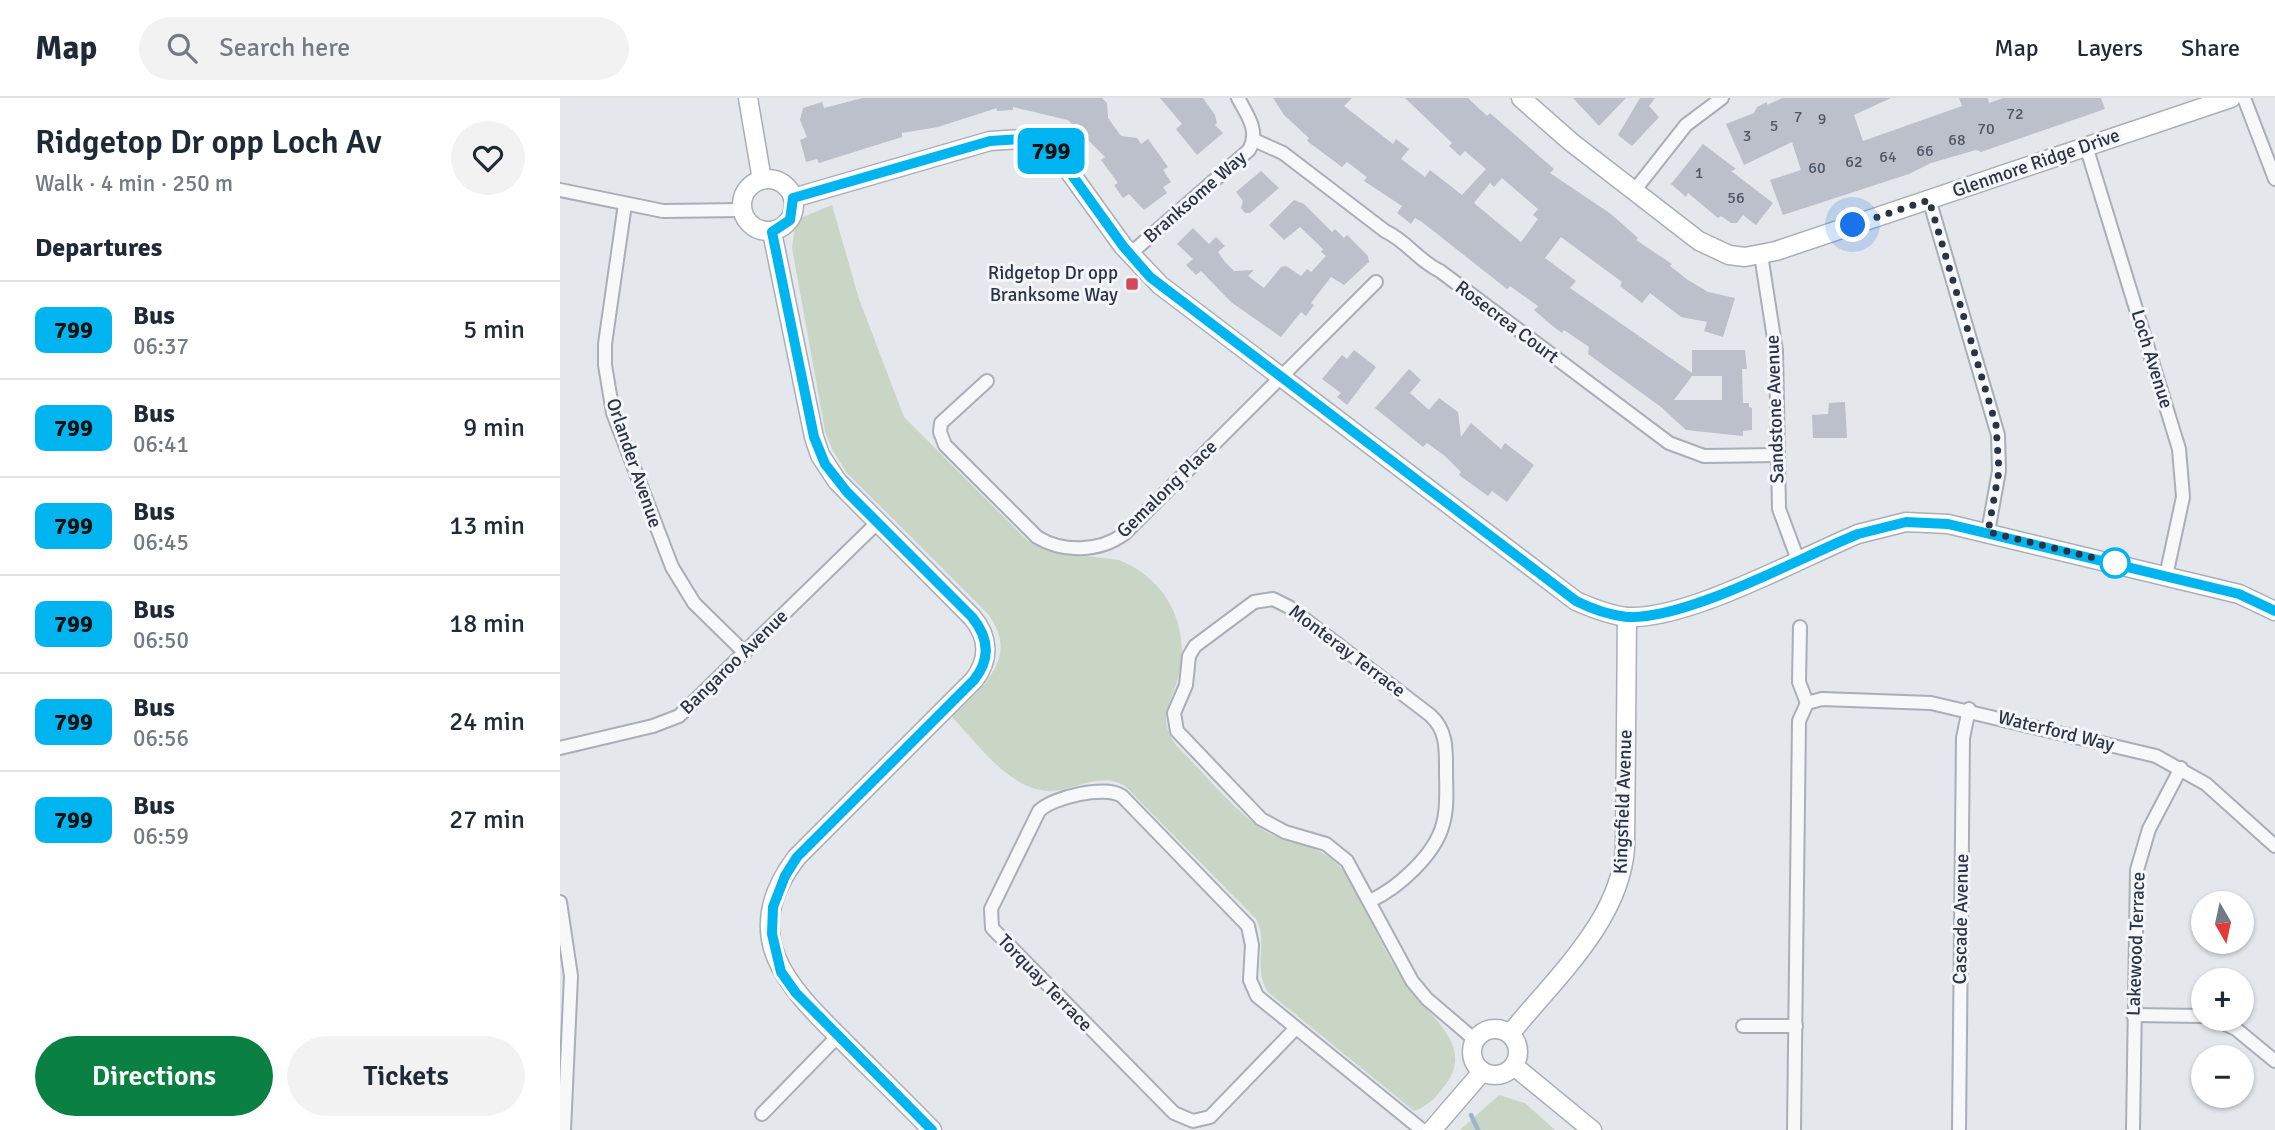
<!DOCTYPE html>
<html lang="en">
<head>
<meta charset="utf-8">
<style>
	:root { --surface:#fff; --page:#f2f2f3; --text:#1f2937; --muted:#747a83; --line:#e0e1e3; --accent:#0b8043 }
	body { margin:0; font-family:Signika,sans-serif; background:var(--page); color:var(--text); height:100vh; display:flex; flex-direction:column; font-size:26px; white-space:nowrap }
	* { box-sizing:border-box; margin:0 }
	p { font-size:23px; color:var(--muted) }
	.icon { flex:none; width:38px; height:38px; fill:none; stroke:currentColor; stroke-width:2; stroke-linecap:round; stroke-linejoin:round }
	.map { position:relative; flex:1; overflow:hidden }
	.panel { display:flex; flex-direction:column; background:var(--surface); width:560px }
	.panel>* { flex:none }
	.badge { padding:0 14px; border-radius:10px; font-size:24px; line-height:46px }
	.needle { width:46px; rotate:171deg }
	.tools { position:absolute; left:1631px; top:793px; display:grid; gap:14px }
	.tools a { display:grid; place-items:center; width:63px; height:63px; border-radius:50%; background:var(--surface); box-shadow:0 2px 5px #0004; font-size:35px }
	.you { position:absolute; width:35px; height:35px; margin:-18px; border:5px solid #fff; border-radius:50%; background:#1a73e8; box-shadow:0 0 0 10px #1a73e833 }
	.map>.badge { position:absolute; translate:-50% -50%; box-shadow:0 0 0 4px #fff }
	h2 { padding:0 35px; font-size:26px; line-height:63px }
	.round { display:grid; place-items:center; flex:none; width:74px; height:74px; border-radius:37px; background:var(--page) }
	.overview { display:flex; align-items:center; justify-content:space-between; height:119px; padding:0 35px }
	h1 { font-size:33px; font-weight:600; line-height:52px }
	.action { display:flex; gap:14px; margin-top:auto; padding:14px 35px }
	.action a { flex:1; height:80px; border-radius:42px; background:var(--accent); color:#fff; font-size:28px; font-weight:600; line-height:80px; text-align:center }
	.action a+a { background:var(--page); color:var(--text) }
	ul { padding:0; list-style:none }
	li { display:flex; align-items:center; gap:21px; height:98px; padding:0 35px; border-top:2px solid var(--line) }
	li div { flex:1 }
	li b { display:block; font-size:26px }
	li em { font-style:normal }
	li .badge { min-width:77px; font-weight:700; text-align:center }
	header { display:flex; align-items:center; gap:42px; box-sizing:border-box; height:98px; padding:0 35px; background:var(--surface); border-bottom:2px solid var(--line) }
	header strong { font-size:33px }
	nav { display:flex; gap:38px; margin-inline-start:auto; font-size:24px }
	.search { width:490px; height:63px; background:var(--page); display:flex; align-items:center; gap:18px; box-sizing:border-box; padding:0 24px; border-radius:38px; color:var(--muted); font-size:26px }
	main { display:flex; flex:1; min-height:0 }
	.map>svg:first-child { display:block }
	.green { fill:#c9d6c5 }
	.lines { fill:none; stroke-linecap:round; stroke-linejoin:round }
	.stream { stroke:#9fb4cc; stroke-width:4.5 }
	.building { fill:#bbc0ca; fill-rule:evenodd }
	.street-casing { stroke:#a9aeb7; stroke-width:16 }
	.secondary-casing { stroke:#a9aeb7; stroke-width:21 }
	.street { stroke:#f7f8fa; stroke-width:12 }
	.secondary { stroke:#fff; stroke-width:18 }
	.line-casing { stroke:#fff; stroke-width:16 }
	.line { stroke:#00b5ef; stroke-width:10 }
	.walk { stroke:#2b3445; stroke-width:7; stroke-dasharray:0 12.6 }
	.poi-dot { fill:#d1495b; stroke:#f4f6f9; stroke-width:2.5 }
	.stop-dot { fill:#fff; stroke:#00b5ef; stroke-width:3.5 }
	.labels { text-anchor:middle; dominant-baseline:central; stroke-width:6; stroke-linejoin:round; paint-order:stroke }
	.number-label { font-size:16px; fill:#4f5766 }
	.street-label { font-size:19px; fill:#2b3445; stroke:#f4f6f9 }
	.poi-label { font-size:19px; fill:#2b3445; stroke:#f4f6f9; text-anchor:end }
</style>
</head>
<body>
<header>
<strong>Map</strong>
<div class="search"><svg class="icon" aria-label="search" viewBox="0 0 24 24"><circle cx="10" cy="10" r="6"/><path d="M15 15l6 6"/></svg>Search here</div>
<nav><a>Map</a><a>Layers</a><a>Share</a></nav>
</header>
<main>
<section class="panel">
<div class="overview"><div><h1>Ridgetop Dr opp Loch Av</h1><p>Walk · 4 min · 250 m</p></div><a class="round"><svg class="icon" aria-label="heart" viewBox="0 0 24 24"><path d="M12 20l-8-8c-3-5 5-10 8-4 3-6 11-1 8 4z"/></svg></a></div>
<h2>Departures</h2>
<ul>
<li><span class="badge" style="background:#00b5ef;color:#111">799</span><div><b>Bus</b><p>06:37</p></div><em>5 min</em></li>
<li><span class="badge" style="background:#00b5ef;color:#111">799</span><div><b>Bus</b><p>06:41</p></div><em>9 min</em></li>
<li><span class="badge" style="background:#00b5ef;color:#111">799</span><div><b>Bus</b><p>06:45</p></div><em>13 min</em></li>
<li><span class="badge" style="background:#00b5ef;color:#111">799</span><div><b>Bus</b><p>06:50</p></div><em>18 min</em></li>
<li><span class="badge" style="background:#00b5ef;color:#111">799</span><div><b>Bus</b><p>06:56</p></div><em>24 min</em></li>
<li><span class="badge" style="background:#00b5ef;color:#111">799</span><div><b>Bus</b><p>06:59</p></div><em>27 min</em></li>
</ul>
<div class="action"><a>Directions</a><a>Tickets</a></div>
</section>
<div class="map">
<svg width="1715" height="1032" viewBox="0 0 1715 1032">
	<rect width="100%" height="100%" fill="#e4e7ec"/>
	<!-- green -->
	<g class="green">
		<path d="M 272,107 L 299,201 L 344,319 L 468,443 L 495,454 L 559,462 C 606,481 630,526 619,576 C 612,604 596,620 616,647 C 641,672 674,712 702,731 C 736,754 759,739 789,780 C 807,814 822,849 842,881 C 861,913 917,944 886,986 C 876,999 870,1007 854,1013 L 708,894 C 692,870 709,845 696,821 L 565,688 C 536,671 511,698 480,692 C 445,685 416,644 392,619 C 422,589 462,559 427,515 L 286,374 L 272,351 L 265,333 L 232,150 L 236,122 Z"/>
		<path d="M 939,997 L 965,1005 L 995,1032 L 900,1032 Z"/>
	</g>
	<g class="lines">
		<!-- stream -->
		<path class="stream" d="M 911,1017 L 918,1032"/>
	</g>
	<!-- building -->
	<g class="building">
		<path d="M 303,0 L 542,0 L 547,5 L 548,20 L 561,38 L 577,40 L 581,46 L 588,41 L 608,69 L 603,72 L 611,84 L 603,89 L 607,95 L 584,112 L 569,96 L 563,100 L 554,87 L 558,85 L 541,62 L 545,59 L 508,22 L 453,9 L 453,12 L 437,13 L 437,10 L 378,29 L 342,35 L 342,39 L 259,65 L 257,61 L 246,64 L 240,42 L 247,39 L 240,22 L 243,10 L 262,4 L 264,10 Z"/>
		<path d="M 600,0 L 643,0 L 655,17 L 657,25 L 655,27 L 663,35 L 637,57 L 616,31 L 622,26 Z"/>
		<path d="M 713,0 L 792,0 L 784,8 L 833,46 L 836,41 L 849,51 L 841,61 L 865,79 L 870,72 L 902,97 L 926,71 L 905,53 L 900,58 L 889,48 L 892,45 L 845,0 L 908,0 L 927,18 L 930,15 L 994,71 L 990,75 L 1051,116 L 1078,140 L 1076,142 L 1112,166 L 1110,168 L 1128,182 L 1148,194 L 1175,200 L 1163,239 L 1144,233 L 1147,224 L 1121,219 L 1090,195 L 1082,205 L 1060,188 L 1062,184 L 1001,139 L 985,160 L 1016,183 L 1010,190 L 1132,275 L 1132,252 L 1185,252 L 1187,271 L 1182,271 L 1183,305 L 1189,305 L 1189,309 L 1192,310 L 1192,332 L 1183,333 L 1183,338 L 1126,332 L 1101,309 L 1028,256 L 1029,249 L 1004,232 L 1002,235 L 990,226 L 974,212 L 978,208 L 950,188 L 947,191 L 862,124 L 855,120 L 851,126 L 837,115 L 842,108 L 804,83 L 807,79 L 787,64 L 782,69 L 747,43 L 749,40 L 724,17 ZM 942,80 L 978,111 L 973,117 L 978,121 L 961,144 L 914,105 L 930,85 L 934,89 ZM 1132,278 L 1162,278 L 1162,302 L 1114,302 Z"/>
		<path d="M 1013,0 L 1066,0 L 1039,28 Z"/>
		<path d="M 1080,0 L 1095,0 L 1089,8 L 1099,19 L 1072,48 L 1058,37 Z"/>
		<path d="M 1222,0 L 1331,0 L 1294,17 L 1303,43 L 1402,8 L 1399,0 L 1428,0 L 1429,5 L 1443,0 L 1541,0 L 1545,11 L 1421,54 L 1416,52 L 1371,65 L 1349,76 L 1223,117 L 1210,82 L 1241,72 L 1232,44 L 1184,67 L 1166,26 L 1194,15 L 1197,9 L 1207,4 L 1207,7 Z"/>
		<path d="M 1143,46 L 1176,71 L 1171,73 L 1213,105 L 1196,127 L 1183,117 L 1177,125 L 1171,125 L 1161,118 L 1158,120 L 1128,95 L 1126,99 L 1111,86 Z"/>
		<path d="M 701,73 L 719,90 L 690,115 L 685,115 L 681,110 L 683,103 L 676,94 Z"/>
		<path d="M 734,102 L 744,106 L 772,134 L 775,131 L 784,140 L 787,137 L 808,158 L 809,164 L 784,187 L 771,179 L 751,205 L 754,207 L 746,218 L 741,214 L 721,239 L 671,204 L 641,173 L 636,177 L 626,167 L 633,161 L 617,146 L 633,130 L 649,146 L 656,139 L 665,148 L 658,154 L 665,164 L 674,173 L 694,172 L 688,178 L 704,190 L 721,169 L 726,168 L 741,178 L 747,171 L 751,174 L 766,158 L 761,154 L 763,151 L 740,129 L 724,142 L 709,127 Z"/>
		<path d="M 794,252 L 816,269 L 787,307 L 777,299 L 781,295 L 762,281 L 782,257 L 787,261 Z"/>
		<path d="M 849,271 L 861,282 L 850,295 L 869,312 L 879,300 L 898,314 L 901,339 L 911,325 L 941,351 L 945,345 L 974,367 L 947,404 L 932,393 L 928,398 L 899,377 L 901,374 L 885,358 L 867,345 L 863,349 L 815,310 Z"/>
		<path d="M 1285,304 L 1287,340 L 1253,340 L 1252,317 L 1268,316 L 1269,305 Z"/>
	</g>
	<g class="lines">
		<!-- street casing -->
		<g class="street-casing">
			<g id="street">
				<path d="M 1684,0 L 1715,81"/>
				<path d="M 694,42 L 723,55 L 825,133 C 847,143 857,162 880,173 L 1109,345 L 1144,358 L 1218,357"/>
				<path d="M 1526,48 L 1619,351 L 1623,399 L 1606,478"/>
				<path d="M 0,92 L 103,113 L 182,112"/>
				<path d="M 1074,93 L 1126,27 L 1162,0"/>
				<path d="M 1369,101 L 1438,337 L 1439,373 L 1428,434"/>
				<path d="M 65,106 L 45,246 L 45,267 L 53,315 L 112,469 L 134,505 L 185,555"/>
				<path d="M 570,156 L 689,52 C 700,33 687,17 678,0"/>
				<path d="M 1201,157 L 1216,253 L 1219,411 L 1238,462"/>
				<path d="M 427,283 L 381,325 L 380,334 L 385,347 L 477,439 C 503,455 539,454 564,436 L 816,184"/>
				<path d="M 1240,529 L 1239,584 L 1247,605"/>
				<path d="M 0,650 L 93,628 L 119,618 L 318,424"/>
				<path d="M 810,803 C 838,790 875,757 883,726 C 888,709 886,689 886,672 C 886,651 887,632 870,617 L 729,509 L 713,501 L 694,504 L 635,548 L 629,558 L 626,587 L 614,615 L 617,633 L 701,721 L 725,734 L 766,746 L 787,763 L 852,883 L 867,901 L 915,942"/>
				<path d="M 0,804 L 11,878 L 4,1032"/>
				<path d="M 1573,917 L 1643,918"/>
				<path d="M 1652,920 L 1676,931 L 1715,963"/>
				<path d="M 1183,928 L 1236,928"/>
				<path d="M 736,930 L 650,1019 L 633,1023 L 614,1015 L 432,830 L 431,811 L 479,713 C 493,699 545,687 562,698 L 688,828 L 692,847 L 690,882 L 697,898 L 862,1032"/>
				<path d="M 202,1016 L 278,938"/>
				<path d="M 1234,1032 L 1239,623 L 1247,605 L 1262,601 L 1371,605 L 1596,658 L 1646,686 L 1715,748"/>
				<path d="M 1399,1032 L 1403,640 L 1409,611"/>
				<path d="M 1573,1032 L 1577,772 L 1589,731 L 1621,670"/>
			</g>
		</g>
		<!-- secondary casing -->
		<g class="secondary-casing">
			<g id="secondary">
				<path d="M 188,0 L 202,82"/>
				<path d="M 961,0 L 1011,44 L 1139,143 L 1169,157 L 1185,159 L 1216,153 L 1671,0"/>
				<circle cx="208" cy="107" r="26"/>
				<path d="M 233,100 L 430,43 L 463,41 L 486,50 L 499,59 L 563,148 L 600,187 L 1016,503 C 1032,510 1049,517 1067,519 C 1128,522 1238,461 1298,436 L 1346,424 L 1388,426 L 1679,496 L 1715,513"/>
				<path d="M 212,134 L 254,339 L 260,357 L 277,383 L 412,519 C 429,539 430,561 414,582 L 237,759 C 174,841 232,892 289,949 C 317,977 345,1004 372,1032"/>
				<circle cx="935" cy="954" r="23"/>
				<path d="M 950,936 C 994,881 1060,823 1065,750 L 1067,519"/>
				<path d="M 954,968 L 1032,1032"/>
				<path d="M 872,1032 L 922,974"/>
			</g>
		</g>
		<!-- street -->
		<use href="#street" class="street"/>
		<!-- secondary -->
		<use href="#secondary" class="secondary"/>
	</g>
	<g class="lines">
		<!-- line casing -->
		<g class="line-casing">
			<path id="line" d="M 372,1032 L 236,895 L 221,874 L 212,836 L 213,809 L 225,778 L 237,759 L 414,582 C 431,561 429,540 412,519 L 287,394 L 265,366 L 254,339 L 212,134 L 230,122 L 233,100 L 430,43 L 463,41 L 485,50 L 499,59 L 563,148 L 590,179 L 1016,503 C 1032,511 1049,517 1067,519 C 1127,522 1239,460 1298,436 L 1346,424 L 1388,426 L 1679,496 L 1715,513"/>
		</g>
		<!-- line -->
		<use href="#line" class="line"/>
		<!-- walk -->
		<path class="walk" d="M 1293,127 L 1369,102 L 1436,327 L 1439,373 L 1428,434 L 1555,465"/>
	</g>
	<!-- markers -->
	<rect class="poi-dot" x="565" y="179" width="14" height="14" rx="3.5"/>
	<circle class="stop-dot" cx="1555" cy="465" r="14"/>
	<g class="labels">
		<!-- number labels -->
		<g class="number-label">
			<text x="1455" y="16">72</text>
			<text x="1238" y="19">7</text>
			<text x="1262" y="21">9</text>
			<text x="1214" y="28">5</text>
			<text x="1426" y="31">70</text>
			<text x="1187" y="38">3</text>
			<text x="1397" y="42">68</text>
			<text x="1365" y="53">66</text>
			<text x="1328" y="59">64</text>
			<text x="1294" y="64">62</text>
			<text x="1257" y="70">60</text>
			<text x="1139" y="75">1</text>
			<text x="1176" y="100">56</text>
		</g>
		<!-- street labels -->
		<g class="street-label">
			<text transform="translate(1476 65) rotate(-19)">Glenmore Ridge Drive</text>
			<text transform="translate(635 99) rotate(-41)">Branksome Way</text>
			<text transform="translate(947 224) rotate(37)">Rosecrea Court</text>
			<text transform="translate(1592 261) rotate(73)">Loch Avenue</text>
			<text transform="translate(1215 311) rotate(-92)">Sandstone Avenue</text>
			<text transform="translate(74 365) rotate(71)">Orlander Avenue</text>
			<text transform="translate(607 391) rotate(-44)">Gemalong Place</text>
			<text transform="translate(787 553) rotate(37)">Monteray Terrace</text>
			<text transform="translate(174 564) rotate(-44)">Bangaroo Avenue</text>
			<text transform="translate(1496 633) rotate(14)">Waterford Way</text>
			<text transform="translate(1063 704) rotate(-88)">Kingsfield Avenue</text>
			<text transform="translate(1401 821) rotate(-89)">Cascade Avenue</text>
			<text transform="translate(1576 846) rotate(-88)">Lakewood Terrace</text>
			<text transform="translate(485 885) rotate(46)">Torquay Terrace</text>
		</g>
		<!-- poi labels -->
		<g class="poi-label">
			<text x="558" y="175">Ridgetop Dr opp<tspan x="558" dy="22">Branksome Way</tspan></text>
		</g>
	</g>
</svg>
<div class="tools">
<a><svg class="needle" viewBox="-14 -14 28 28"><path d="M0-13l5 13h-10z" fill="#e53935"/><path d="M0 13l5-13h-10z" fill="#747a83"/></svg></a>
<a>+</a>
<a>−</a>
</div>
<div class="you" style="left:1293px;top:127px"></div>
<b class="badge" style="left:491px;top:53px;background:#00b5ef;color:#111">799</b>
</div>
</main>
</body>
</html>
